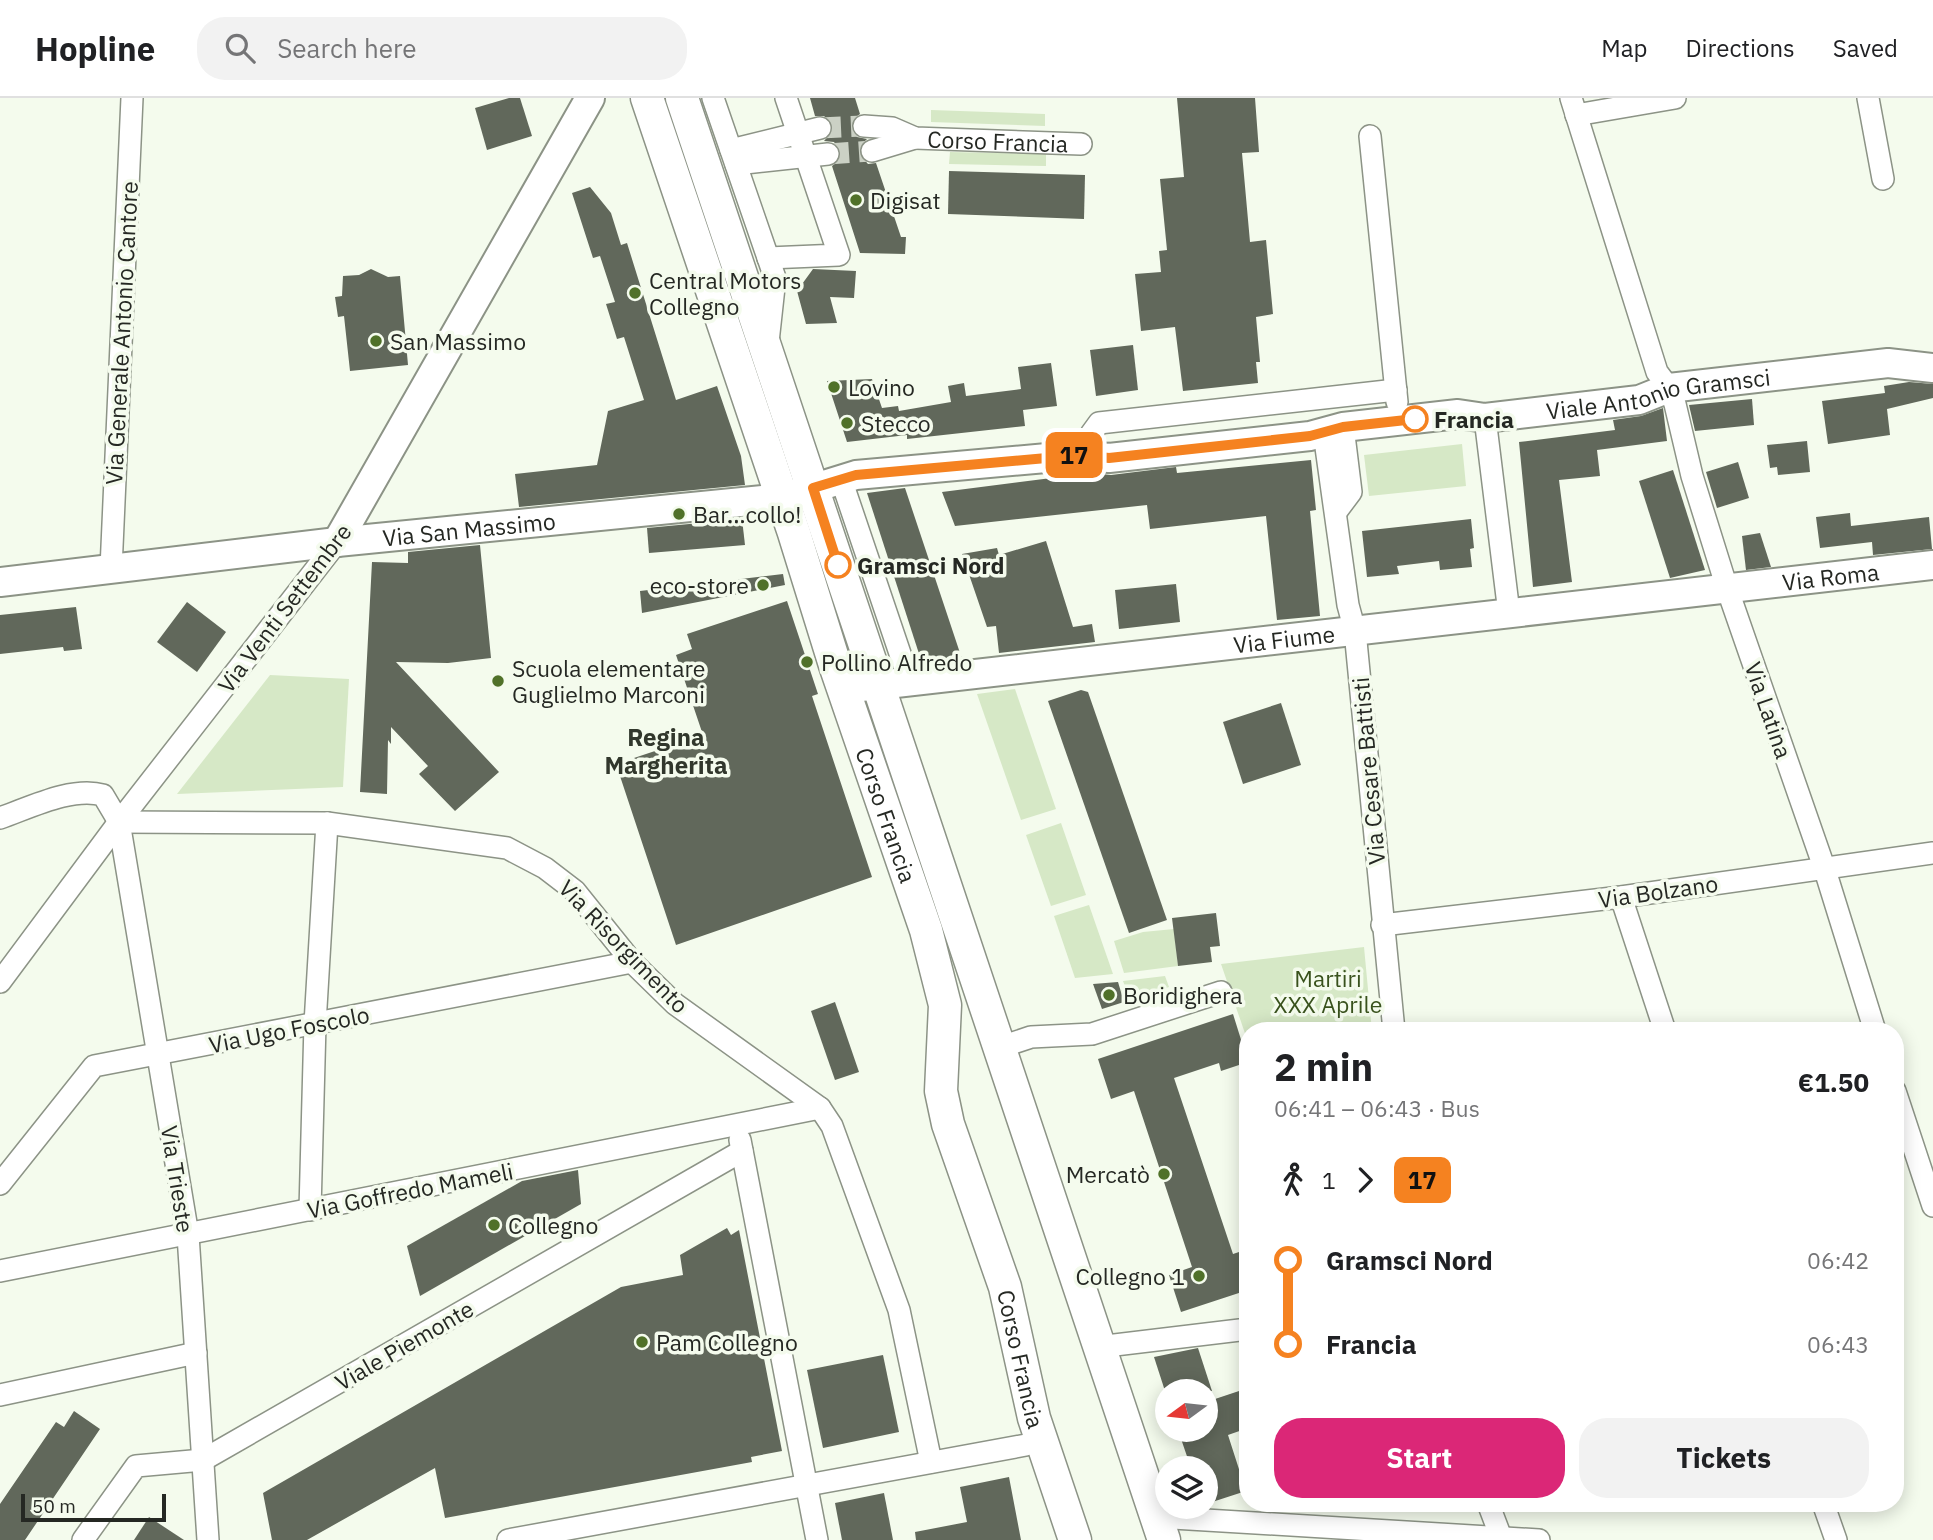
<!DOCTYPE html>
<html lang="en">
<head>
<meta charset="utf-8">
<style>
	:root { --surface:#fff; --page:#f2f2f2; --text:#202124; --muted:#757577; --line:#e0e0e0; --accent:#db2777 }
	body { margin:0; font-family:"IBM Plex Sans",sans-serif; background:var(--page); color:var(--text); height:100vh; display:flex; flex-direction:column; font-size:26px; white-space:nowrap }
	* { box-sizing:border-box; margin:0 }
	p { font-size:23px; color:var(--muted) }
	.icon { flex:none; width:38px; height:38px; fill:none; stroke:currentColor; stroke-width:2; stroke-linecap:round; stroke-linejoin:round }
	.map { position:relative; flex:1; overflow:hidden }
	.details { position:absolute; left:1239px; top:924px; width:665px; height:490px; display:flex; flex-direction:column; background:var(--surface); border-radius:28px; box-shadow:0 4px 18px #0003 }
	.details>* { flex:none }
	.badge { padding:0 14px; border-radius:10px; font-size:24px; line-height:46px }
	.needle { width:46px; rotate:255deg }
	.fabs { position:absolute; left:1155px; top:1281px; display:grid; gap:14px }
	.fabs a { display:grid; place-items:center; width:63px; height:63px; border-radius:50%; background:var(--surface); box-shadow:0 4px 18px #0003; font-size:35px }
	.scale { position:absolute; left:21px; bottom:18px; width:145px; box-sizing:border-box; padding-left:7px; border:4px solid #252823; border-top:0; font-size:19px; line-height:24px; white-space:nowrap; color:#252823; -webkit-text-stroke:5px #f4fbed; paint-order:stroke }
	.map>.badge { position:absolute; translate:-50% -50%; box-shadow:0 0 0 4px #fff }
	.legs { display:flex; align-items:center; gap:10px; height:77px; padding:0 35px; font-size:23px }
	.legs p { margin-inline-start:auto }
	.summary { display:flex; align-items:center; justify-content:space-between; height:119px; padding:0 35px }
	h1 { font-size:38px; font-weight:700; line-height:52px }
	.button { display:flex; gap:14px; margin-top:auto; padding:14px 35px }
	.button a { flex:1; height:80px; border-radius:28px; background:var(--accent); color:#fff; font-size:28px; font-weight:700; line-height:80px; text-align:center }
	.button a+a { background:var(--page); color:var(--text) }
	ul { padding:0 35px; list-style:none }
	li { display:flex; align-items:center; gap:24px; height:84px; font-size:26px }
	li i { display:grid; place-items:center; width:10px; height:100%; margin:0 9px; background:currentColor }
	li i::after { content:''; width:18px; height:18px; margin:-9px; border:5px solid; border-radius:50%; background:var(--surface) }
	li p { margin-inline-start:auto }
	li:first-child i { background:linear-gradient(#0000 50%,currentColor 0) }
	li:last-child i { background:linear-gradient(currentColor 50%,#0000 0) }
	header { display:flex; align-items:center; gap:42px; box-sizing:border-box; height:98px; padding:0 35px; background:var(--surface); border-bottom:2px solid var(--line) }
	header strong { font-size:33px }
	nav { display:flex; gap:38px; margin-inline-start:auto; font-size:24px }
	.search { width:490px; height:63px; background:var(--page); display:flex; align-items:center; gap:18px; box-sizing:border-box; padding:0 24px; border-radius:28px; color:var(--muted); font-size:26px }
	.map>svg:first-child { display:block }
	.green { fill:#d6e8c6 }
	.building { fill:#61685b }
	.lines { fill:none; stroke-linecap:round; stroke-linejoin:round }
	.street-tunnel { stroke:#cbd1c5; stroke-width:21; stroke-dasharray:21 10; stroke-linecap:butt }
	.street-casing { stroke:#8c9386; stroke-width:24 }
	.secondary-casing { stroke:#8c9386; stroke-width:32 }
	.primary-casing { stroke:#8c9386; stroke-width:35 }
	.street { stroke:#fff; stroke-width:21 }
	.secondary { stroke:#fff; stroke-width:28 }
	.primary { stroke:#fff; stroke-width:32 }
	.line-1-casing { stroke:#fff; stroke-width:16 }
	.line-1 { stroke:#f58220; stroke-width:10 }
	.poi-dot { fill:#507129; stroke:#f4fbed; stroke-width:2.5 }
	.stop-1-dot { fill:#fff; stroke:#f58220; stroke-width:3.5 }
	.labels { text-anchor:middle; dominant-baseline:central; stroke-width:7; stroke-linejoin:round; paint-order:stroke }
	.street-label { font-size:23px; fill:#252823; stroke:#f4fbed }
	.poi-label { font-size:23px; fill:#252823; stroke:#f4fbed; text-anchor:start }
	.stop-label { font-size:23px; font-weight:bold; fill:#252823; stroke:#f4fbed; text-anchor:start }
	.park-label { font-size:23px; fill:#39521d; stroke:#f4fbed }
	.neighbourhood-label { font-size:24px; font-weight:bold; fill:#31372c; stroke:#f4fbed }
</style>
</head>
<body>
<header>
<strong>Hopline</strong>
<div class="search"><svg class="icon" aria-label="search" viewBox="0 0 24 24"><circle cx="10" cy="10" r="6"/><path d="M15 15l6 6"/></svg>Search here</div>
<nav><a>Map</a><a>Directions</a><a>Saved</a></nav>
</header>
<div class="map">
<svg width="1933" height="1442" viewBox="0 0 1933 1442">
	<rect width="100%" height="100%" fill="#f4fbed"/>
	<!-- green -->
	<g class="green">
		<path d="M 931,12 L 1045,16 L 1045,28 L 931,24 Z"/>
		<path d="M 950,54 L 1046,56 L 1046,68 L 949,66 Z"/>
		<path d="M 1462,346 L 1466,388 L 1369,398 L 1364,357 Z"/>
		<path d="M 270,577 L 349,581 L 343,689 L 177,696 Z"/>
		<path d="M 1015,591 L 1056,711 L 1021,722 L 977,596 Z"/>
		<path d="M 1061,725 L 1086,797 L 1051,808 L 1026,737 Z"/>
		<path d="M 1089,807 L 1113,876 L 1075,880 L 1054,818 Z"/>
		<path d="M 1174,831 L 1178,868 L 1124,875 L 1114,843 L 1143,834 Z"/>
		<path d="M 1364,849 L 1372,933 L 1248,933 L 1248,944 L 1221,866 Z"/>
		<path d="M 1165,878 L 1169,889 L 1124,904 L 1121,892 L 1126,891 L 1123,883 Z"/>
	</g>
	<!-- building -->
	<g class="building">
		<path d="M 509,0 L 520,0 L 532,38 L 487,52 L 475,10 Z"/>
		<path d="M 810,0 L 855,0 L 860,16 L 853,21 L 852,33 L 857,39 L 867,41 L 859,49 L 860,57 L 868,66 L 876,65 L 901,139 L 906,139 L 905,156 L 860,155 L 832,68 L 840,62 L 841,54 L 834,44 L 824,43 L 832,34 L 832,26 L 824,18 L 815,18 Z"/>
		<path d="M 1177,0 L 1255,0 L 1259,54 L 1242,55 L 1250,144 L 1266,142 L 1273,216 L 1256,219 L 1260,264 L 1256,264 L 1258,285 L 1183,293 L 1175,229 L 1141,233 L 1135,176 L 1161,174 L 1159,153 L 1167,152 L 1160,81 L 1184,79 Z"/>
		<path d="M 949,73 L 1085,77 L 1084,121 L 948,116 Z"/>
		<path d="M 590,89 L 611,115 L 621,147 L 627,145 L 676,302 L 717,288 L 741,358 L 745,387 L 519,409 L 515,376 L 597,367 L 608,313 L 644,302 L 624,239 L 617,241 L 606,206 L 615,204 L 600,158 L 593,160 L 572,95 Z"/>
		<path d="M 371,171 L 388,179 L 400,178 L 408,267 L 350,273 L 344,218 L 338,219 L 335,199 L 342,198 L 343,178 L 359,177 Z"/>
		<path d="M 813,171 L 856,173 L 854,200 L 830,199 L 837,225 L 806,226 L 797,193 Z"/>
		<path d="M 1133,247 L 1138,292 L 1096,298 L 1090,252 Z"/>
		<path d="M 1051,265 L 1057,308 L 1023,312 L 1025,328 L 907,341 L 907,337 L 847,344 L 827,283 L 872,281 L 882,310 L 898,308 L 899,313 L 951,304 L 948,288 L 964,285 L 966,298 L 1021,291 L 1018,269 Z"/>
		<path d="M 1909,284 L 1933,286 L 1933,300 L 1887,311 L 1890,337 L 1828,346 L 1822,303 L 1885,295 L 1884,288 Z"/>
		<path d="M 1752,301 L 1754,327 L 1695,333 L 1689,307 Z"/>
		<path d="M 1663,310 L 1667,343 L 1597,352 L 1600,378 L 1559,382 L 1572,484 L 1533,489 L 1519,344 L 1615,332 L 1613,322 L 1641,318 Z"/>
		<path d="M 1807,343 L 1810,374 L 1778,377 L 1777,369 L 1770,370 L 1767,347 Z"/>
		<path d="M 1311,362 L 1316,412 L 1310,413 L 1320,518 L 1277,522 L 1266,418 L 1150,431 L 1147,407 L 955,428 L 942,394 L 1091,375 L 1111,377 L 1176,369 L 1177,375 Z"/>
		<path d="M 1738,364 L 1749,400 L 1717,410 L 1706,374 Z"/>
		<path d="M 1673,372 L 1705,472 L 1670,480 L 1639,383 Z"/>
		<path d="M 905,390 L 962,561 L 922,565 L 867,395 Z"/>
		<path d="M 1850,415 L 1851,428 L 1929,419 L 1932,451 L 1873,457 L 1872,444 L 1820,450 L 1816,419 Z"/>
		<path d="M 742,421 L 745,447 L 649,455 L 647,430 Z"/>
		<path d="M 1471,421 L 1474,450 L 1470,451 L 1472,469 L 1440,472 L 1439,463 L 1397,468 L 1399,476 L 1367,479 L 1362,433 Z"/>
		<path d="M 1760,435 L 1771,469 L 1746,472 L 1742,438 Z"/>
		<path d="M 1046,443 L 1073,529 L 1092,526 L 1095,544 L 999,555 L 996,528 L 987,529 L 962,456 L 997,450 L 999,457 Z"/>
		<path d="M 480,447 L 491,560 L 448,565 L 396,564 L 499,674 L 455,713 L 419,676 L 428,668 L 391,629 L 391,646 L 388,642 L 387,696 L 360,694 L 372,464 L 408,465 L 408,454 Z"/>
		<path d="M 783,476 L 785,487 L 642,515 L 640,493 Z"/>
		<path d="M 1176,486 L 1180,524 L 1119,531 L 1115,492 Z"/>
		<path d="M 787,503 L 818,596 L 812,598 L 872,779 L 676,847 L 616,666 L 703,637 L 676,557 L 692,551 L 687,536 Z"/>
		<path d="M 187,504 L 226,534 L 197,574 L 157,544 Z"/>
		<path d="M 76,509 L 82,551 L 64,553 L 63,549 L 0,556 L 0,517 Z"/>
		<path d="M 1081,592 L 1088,594 L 1167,822 L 1129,835 L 1048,603 Z"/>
		<path d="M 1281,605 L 1301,667 L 1243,686 L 1223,624 Z"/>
		<path d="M 1216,815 L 1220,848 L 1210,849 L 1212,864 L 1178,868 L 1172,820 Z"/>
		<path d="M 1118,884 L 1124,904 L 1102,911 L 1093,886 Z"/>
		<path d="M 835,904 L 859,974 L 835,982 L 811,913 Z"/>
		<path d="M 1233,916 L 1248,964 L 1221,973 L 1219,965 L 1174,980 L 1233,1156 L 1248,1151 L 1248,1192 L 1181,1214 L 1169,1177 L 1192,1169 L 1134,993 L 1111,1001 L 1098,961 Z"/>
		<path d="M 578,1072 L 581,1106 L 420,1198 L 407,1148 L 522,1083 Z"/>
		<path d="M 727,1130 L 731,1137 L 739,1132 L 782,1353 L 751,1359 L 752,1364 L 445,1420 L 435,1370 L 307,1442 L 272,1442 L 263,1395 L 621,1189 L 683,1177 L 680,1157 Z"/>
		<path d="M 1198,1250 L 1212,1293 L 1165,1293 L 1154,1259 Z"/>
		<path d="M 883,1257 L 899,1334 L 823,1350 L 807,1272 Z"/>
		<path d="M 1248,1290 L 1248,1330 L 1228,1337 L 1246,1393 L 1206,1406 L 1206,1370 L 1191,1370 L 1178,1332 L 1206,1332 L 1206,1304 Z"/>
		<path d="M 74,1313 L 100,1331 L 25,1442 L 0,1442 L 0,1406 L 56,1324 L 64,1329 Z"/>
		<path d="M 1009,1379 L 1021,1442 L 916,1442 L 915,1434 L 967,1424 L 960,1389 Z"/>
		<path d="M 884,1395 L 893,1442 L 842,1442 L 835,1405 Z"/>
		<path d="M 149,1419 L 184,1442 L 134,1442 Z"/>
	</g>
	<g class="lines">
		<!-- street-tunnel -->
		<g class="street-tunnel">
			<path d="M 820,30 L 864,28"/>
			<path d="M 828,56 L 872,53"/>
		</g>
		<!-- street casing -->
		<g class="street-casing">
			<g id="street">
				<path d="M 713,0 L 775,180 L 768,244"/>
				<path d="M 1571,0 L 1657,274 L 1669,290 L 1675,306 L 1692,378 L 1727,490 L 1824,769 L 1875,933"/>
				<path d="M 1868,0 L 1883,81"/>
				<path d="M 1576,17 L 1675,0"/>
				<path id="s1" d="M 864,28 L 892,30 L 915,40 L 1081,46"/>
				<path d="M 1370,38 L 1397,304"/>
				<path d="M 731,52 L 820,30"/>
				<path d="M 872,53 L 915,40"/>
				<path d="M 736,66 L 828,56"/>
				<path d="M 768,160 L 839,157 L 786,0"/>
				<path d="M 1485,320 L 1509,515"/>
				<path d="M 1324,335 L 1348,507 L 1355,533 L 1394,933"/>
				<path d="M 1093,359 L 1091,336 L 1099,325 L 1396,292"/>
				<path d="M 841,381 L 910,585"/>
				<path d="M 1336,414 L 1351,394 L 1343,329"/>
				<path d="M 111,471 L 132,0"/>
				<path d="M 0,720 C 29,710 72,688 103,697 L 119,724 L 188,1137 L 208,1442"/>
				<path d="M 119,724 L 327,725 L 507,750 L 545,770 L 575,793 L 632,864 L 675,906 L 820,1010 L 832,1028 L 899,1212 L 931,1364"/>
				<path d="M 1621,799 L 1665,933"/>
				<path d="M 1382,827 L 1621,799 L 1933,755"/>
				<path d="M 0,884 L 119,724 L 337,444"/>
				<path d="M 1001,949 L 1031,939 L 1092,936 L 1221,894"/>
				<path d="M 1895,993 L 1933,1108"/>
				<path d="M 740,1042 L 817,1442"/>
				<path d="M 0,1086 L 94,968 L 632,864"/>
				<path d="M 310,1112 L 315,926 L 327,725"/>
				<path d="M 0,1173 L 820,1010"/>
				<path d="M 1098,1249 L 1248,1231"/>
				<path d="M 0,1297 L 196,1255"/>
				<path d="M 1488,1405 L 1502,1442"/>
				<path d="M 1823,1405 L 1836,1442"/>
				<path d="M 1156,1419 L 1539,1442"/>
				<path d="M 83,1442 L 136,1368 L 203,1362 L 742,1053"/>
				<path d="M 508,1442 L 1026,1347"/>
			</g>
		</g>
		<!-- secondary casing -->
		<g class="secondary-casing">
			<g id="secondary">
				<path d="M 337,444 L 590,0"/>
				<path id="s2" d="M 0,484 L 337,444 L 782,400 L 856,377 L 1080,357 L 1109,360 L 1310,338 L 1343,329 L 1458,316 L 1485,320 L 1639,302 L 1669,290 L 1888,265 L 1933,270"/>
				<path id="s3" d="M 843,591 L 1933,467"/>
			</g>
		</g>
		<!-- primary casing -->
		<g class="primary-casing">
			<g id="primary">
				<path id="s4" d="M 647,0 L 794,435 L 835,567 L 926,832 L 945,907 L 941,993 L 948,1026 L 1005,1189 L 1034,1320 L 1075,1442"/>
				<path d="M 682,0 L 1164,1442"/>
			</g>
		</g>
		<!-- street -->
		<use href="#street" class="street"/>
		<!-- secondary -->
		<use href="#secondary" class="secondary"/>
		<!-- primary -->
		<use href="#primary" class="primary"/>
	</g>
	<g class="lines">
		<!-- line-1 casing -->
		<g class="line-1-casing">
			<path id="line-1" d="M 838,467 L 813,390 L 856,377 L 1080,357 L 1109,360 L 1310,338 L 1343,329 L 1415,321"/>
		</g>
		<!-- line-1 -->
		<use href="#line-1" class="line-1"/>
	</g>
	<!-- markers -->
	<g class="poi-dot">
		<circle cx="856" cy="102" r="7"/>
		<circle cx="635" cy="195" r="7"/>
		<circle cx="376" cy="243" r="7"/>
		<circle cx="834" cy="289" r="7"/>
		<circle cx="847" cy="325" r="7"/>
		<circle cx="679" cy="416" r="7"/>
		<circle cx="763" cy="487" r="7"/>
		<circle cx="807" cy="564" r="7"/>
		<circle cx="498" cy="583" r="7"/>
		<circle cx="1109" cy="897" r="7"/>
		<circle cx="1164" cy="1076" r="7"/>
		<circle cx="494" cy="1127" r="7"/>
		<circle cx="1199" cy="1178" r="7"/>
		<circle cx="642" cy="1244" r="7"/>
	</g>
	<g class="stop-1-dot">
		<circle cx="1415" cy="321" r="12"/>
		<circle cx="838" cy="467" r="12"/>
	</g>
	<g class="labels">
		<!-- street labels -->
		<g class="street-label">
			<text stroke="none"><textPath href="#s1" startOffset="136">Corso Francia</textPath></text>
			<text transform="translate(121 235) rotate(-87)">Via Generale Antonio Cantore</text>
			<text stroke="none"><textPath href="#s2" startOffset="1673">Viale Antonio Gramsci</textPath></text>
			<text stroke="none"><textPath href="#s2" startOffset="472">Via San Massimo</textPath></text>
			<text stroke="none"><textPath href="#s3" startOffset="994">Via Roma</textPath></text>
			<text transform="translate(284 510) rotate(-53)">Via Venti Settembre</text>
			<text stroke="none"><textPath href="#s3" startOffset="444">Via Fiume</textPath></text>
			<text transform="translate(1769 612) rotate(71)">Via Latina</text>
			<text transform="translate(1368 673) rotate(-95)">Via Cesare Battisti</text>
			<text stroke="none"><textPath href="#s4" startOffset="756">Corso Francia</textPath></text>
			<text transform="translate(1658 793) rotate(-8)">Via Bolzano</text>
			<text transform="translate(624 848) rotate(46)">Via Risorgimento</text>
			<text transform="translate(289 931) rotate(-11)">Via Ugo Foscolo</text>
			<text transform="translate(178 1081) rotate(81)">Via Trieste</text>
			<text transform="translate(410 1092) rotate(-11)">Via Goffredo Mameli</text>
			<text transform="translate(404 1247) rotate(-30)">Viale Piemonte</text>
			<text stroke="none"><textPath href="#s4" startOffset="1321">Corso Francia</textPath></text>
		</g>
		<!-- poi labels -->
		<g class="poi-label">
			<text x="870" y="102">Digisat</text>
			<text x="649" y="182">Central Motors<tspan x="649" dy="26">Collegno</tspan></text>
			<text x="390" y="243">San Massimo</text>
			<text x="848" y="289">Lovino</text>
			<text x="861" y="325">Stecco</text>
			<text x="693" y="416">Bar...collo!</text>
			<text x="749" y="487" text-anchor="end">eco-store</text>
			<text x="821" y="564">Pollino Alfredo</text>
			<text x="512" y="570">Scuola elementare<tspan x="512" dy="26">Guglielmo Marconi</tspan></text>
			<text x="1123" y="897">Boridighera</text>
			<text x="1150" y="1076" text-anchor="end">Mercatò</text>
			<text x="508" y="1127">Collegno</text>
			<text x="1185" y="1178" text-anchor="end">Collegno 1</text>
			<text x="656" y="1244">Pam Collegno</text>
		</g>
		<!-- stop labels -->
		<g class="stop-label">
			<text x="1434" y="321">Francia</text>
			<text x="857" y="467">Gramsci Nord</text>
		</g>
		<!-- park labels -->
		<g class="park-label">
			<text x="1328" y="880">Martiri<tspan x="1328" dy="26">XXX Aprile</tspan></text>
		</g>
		<!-- neighbourhood labels -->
		<g class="neighbourhood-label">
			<text x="666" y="639">Regina<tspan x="666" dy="28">Margherita</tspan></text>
		</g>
	</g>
</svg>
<div class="fabs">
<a><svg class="needle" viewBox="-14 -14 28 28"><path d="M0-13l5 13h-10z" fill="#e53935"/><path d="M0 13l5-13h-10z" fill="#757577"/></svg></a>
<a><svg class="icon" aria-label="layers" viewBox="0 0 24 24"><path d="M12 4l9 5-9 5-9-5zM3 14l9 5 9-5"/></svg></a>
</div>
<div class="scale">50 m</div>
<b class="badge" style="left:1074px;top:357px;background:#f58220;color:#111">17</b>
<section class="details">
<div class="summary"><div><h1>2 min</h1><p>06:41 – 06:43 · Bus</p></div><b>€1.50</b></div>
<div class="legs"><svg class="icon" aria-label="walk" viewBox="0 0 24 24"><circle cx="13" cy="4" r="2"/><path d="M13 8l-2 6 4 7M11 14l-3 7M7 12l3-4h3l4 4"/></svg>1<svg class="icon" aria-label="forward" viewBox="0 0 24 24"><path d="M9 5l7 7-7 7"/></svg><b class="badge" style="background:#f58220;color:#111">17</b></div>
<ul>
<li><i style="color:#f58220"></i><b>Gramsci Nord</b><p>06:42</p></li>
<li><i style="color:#f58220"></i><b>Francia</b><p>06:43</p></li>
</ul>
<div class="button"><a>Start</a><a>Tickets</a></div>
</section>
</div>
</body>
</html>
